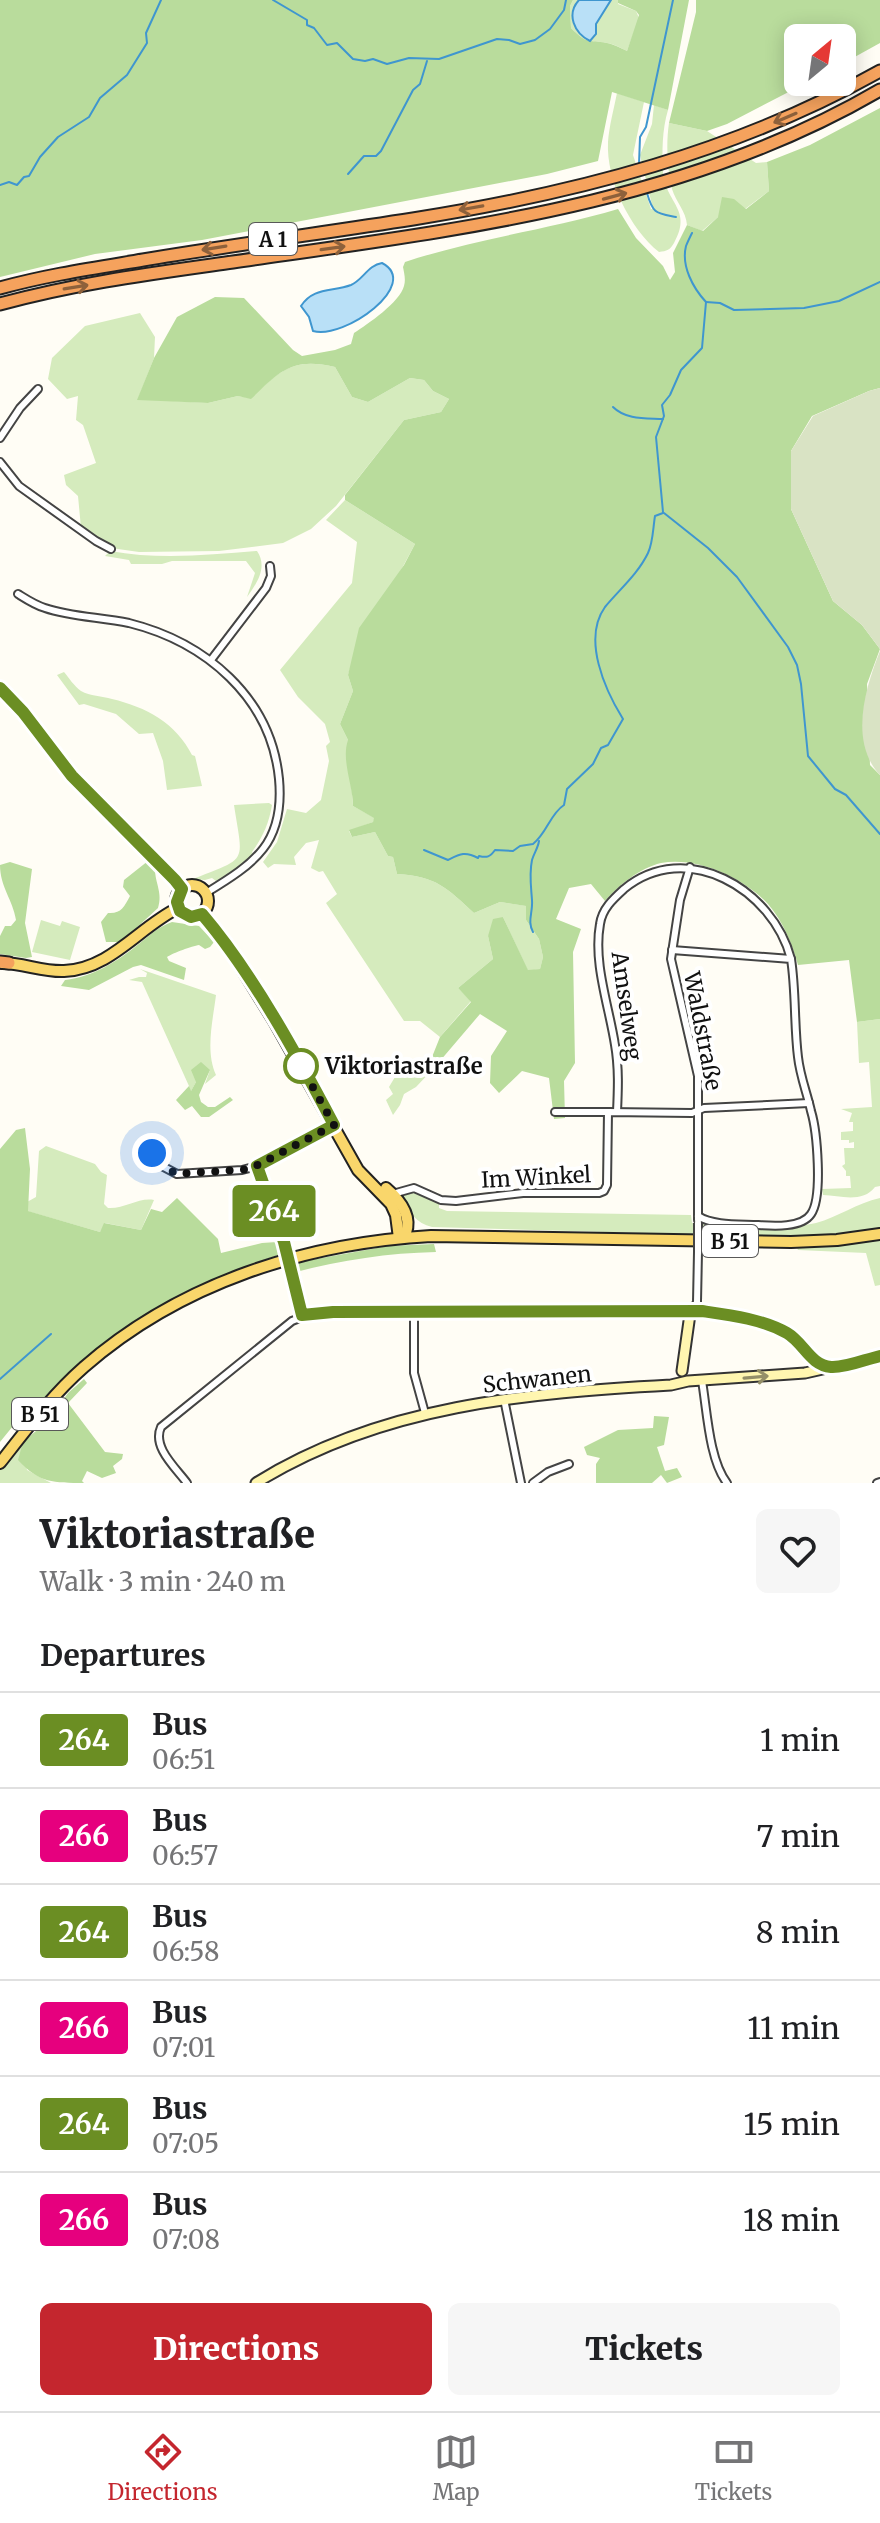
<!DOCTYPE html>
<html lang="en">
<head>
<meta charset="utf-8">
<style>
	:root { --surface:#fff; --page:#f6f6f6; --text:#202124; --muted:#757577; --line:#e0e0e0; --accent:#c4262e }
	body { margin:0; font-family:Merriweather,serif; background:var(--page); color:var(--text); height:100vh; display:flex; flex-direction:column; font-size:30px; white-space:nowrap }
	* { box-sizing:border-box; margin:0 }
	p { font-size:26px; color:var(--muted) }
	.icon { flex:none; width:44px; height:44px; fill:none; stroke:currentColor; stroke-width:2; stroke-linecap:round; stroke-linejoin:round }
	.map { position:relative; height:1483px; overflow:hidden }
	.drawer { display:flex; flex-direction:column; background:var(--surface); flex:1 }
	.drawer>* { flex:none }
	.badge { padding:0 16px; border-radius:6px; font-size:28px; line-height:52px }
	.needle { width:52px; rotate:29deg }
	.tools { position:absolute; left:784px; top:24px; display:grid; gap:16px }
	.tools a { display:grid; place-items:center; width:72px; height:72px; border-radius:12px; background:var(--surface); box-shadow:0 4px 20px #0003; font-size:40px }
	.you { position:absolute; width:40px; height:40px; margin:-20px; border:6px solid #fff; border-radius:50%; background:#1a73e8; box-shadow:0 0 0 12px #1a73e833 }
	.map>.badge { position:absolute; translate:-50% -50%; box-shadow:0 0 0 4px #fff }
	h2 { padding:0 40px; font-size:30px; line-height:72px }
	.round { display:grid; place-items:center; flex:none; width:84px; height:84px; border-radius:12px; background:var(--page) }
	.headline { display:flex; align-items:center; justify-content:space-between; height:136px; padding:0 40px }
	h1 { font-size:38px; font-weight:800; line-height:60px }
	.action { display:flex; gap:16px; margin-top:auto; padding:16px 40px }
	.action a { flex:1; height:92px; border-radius:12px; background:var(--accent); color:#fff; font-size:32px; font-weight:800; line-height:92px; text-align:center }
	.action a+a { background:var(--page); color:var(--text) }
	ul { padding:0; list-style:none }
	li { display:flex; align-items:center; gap:24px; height:96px; padding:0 40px; border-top:2px solid var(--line) }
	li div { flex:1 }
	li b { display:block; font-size:30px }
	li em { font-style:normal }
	li .badge { min-width:88px; font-weight:700; text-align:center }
	.tab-bar { display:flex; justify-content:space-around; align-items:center; height:112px; border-top:2px solid var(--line); background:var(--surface); font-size:22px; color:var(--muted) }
	.tab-bar a { display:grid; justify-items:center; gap:4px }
	.tab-bar .active { color:var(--accent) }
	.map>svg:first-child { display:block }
	.green { fill:#d5ebbd }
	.forest { fill:#b9dc9c }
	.cemetery { fill:#d9e3c4 }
	.water { fill:#b9e0f7; stroke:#3f96cf; stroke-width:2 }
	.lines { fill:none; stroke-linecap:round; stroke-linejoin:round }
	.stream { stroke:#3f96cf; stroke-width:2 }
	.street-casing { stroke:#444; stroke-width:10 }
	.secondary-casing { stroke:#333; stroke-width:13 }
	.primary-casing { stroke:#222; stroke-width:14 }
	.highway-casing { stroke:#222; stroke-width:15 }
	.street { stroke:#fff; stroke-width:6 }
	.secondary { stroke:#fff6b0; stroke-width:9 }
	.primary { stroke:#f9d66b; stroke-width:10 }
	.highway { stroke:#f5a25d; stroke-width:11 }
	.street-bridge-casing { stroke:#444; stroke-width:10; stroke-linecap:butt }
	.street-bridge { stroke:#fff; stroke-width:6 }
	.oneway { stroke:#8e613b }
	.oneway2 { stroke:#948f68 }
	.line-casing { stroke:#fff; stroke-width:18 }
	.line { stroke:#6b8e23; stroke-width:12 }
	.walk { stroke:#111; stroke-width:8; stroke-dasharray:0 14.4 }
	.stop-dot { fill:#fff; stroke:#6b8e23; stroke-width:4 }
	.labels { text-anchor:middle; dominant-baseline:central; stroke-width:8; stroke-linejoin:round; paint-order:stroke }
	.shield { fill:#fff; stroke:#585858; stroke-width:2 }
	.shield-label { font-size:20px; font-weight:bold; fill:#111 }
	.street-label { font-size:22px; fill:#111; stroke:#fff }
	.stop-label { font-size:22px; font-weight:bold; fill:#111; stroke:#fff; text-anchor:start }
</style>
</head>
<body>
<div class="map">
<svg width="880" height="1483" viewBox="0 0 880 1483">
	<rect width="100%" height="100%" fill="#fffdf5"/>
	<!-- green -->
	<g class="green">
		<path d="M 573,0 L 618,0 L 618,4 L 636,11 L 639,18 L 627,51 C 621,48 614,44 607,43 C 587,39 588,45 571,28 L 570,6 Z"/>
		<path d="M 617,93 L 644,102 L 633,155 L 651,209 L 653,209 L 640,155 L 652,124 L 654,105 L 668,110 C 662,130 662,151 663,173 C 666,203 693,210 674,243 C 670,250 667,251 659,252 C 630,229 606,180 608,142 C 609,127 614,108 617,93 Z"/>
		<path d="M 669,123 L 707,131 L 756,163 L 767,162 L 769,191 L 745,209 L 718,217 L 702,231 L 687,225 C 686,211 676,202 672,189 C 667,169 666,143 669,123 Z"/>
		<path d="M 140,313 L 155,337 L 154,358 L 138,399 L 208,403 L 238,396 L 251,398 C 280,371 292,357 335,367 L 352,397 L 368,402 L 410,378 L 424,380 L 433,391 L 449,399 L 441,412 L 404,420 L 336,506 L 311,529 L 283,543 L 219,551 L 139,552 L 111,548 L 81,528 L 78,496 L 66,485 L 64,475 L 96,463 L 83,425 L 76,420 L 78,396 L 67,399 L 48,379 L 52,358 L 85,326 Z"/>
		<path d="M 345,500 L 415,544 L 353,659 L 348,675 L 353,691 L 340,724 L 348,740 L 353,806 L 375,818 L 373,822 L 349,831 L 352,837 L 375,832 L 388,856 L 393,857 L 397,874 C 436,876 447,888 474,913 L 500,902 L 527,906 L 526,920 L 539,939 L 543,957 L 540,969 L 528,971 L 503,917 L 488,936 L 493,959 L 458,988 L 471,1001 L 440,1037 L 420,1021 L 404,1021 L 326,903 L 337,894 L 323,871 L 319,872 L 311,868 L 319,840 L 306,843 L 294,857 L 296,865 L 274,864 L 268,868 L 263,862 L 277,842 L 287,809 L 306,813 L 321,800 L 329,761 L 326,746 L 330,742 L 325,724 L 298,697 L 280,670 L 352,583 L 357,542 L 326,520 Z"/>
		<path d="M 110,551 C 158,560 209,555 257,551 C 268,567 257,583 247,597 L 255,573 L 246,561 L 172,561 L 162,564 L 131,564 L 129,560 L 105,556 Z"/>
		<path d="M 64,672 C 69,678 74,686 81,691 C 90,696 102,696 112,699 C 146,707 176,723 192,755 L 195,756 L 202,786 L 167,790 L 163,761 L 153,733 L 139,734 L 116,714 L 84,704 L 79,705 L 57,675 Z"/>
		<path d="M 269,803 L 272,805 C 269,823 263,837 252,852 L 254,855 L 236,871 L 216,881 L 212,878 L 205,880 L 193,879 C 249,857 243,864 234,805 Z"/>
		<path d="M 41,920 L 60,926 L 62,921 L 80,927 L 70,960 L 32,952 Z"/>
		<path d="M 140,969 L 216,995 C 213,1020 205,1051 216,1075 L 205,1084 L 210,1070 L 196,1082 L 190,1093 L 189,1086 L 142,982 L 129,980 L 139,977 L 146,977 L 147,973 Z"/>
		<path d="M 880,1019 L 880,1186 L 875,1187 C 863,1203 841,1196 823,1195 L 822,1189 L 851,1188 L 850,1176 L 846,1176 L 846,1171 L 842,1166 L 845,1164 L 844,1148 L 854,1148 L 854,1142 L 849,1143 L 849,1140 L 841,1140 L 841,1132 L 853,1131 L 853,1122 L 849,1122 L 852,1113 L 841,1109 L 872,1107 L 869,1062 L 859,1063 L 857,1022 Z"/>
		<path d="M 430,1062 L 434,1068 L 416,1087 L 404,1094 L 400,1105 L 393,1115 L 386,1100 L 393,1094 L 389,1087 L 401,1067 L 407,1065 L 409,1069 Z"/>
		<path d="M 46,1146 L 95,1164 L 101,1172 L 107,1175 L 104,1204 L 108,1208 C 125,1209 139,1197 154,1200 L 141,1230 L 105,1223 L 100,1232 L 27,1211 L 27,1202 L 36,1197 L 39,1151 Z"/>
		<path d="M 405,1192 L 418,1192 L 439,1202 L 439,1208 L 447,1211 L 691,1215 L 692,1223 C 733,1226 776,1232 816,1223 C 838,1217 857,1203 880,1198 L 880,1228 L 827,1235 L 780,1237 L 432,1227 C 416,1223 410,1213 401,1199 L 401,1196 Z"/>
		<path d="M 880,1240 L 880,1285 L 875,1286 L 866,1253 L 798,1250 L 797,1248 Z"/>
		<path d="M 23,1442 L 27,1470 L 51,1483 L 0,1483 L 0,1470 Z"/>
	</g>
	<!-- forest -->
	<g class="forest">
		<path d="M 0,0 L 573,0 L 570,6 L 571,28 C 588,45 587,39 607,43 C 613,44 621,48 627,51 L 639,15 L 636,11 L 618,3 L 618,0 L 689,0 L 668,110 L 612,92 L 598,161 L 547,174 L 202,240 L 95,254 L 0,277 Z"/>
		<path d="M 696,0 L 880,0 L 880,43 L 842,64 L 842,38 L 798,38 L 798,82 L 808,82 L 727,124 L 707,131 L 669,123 L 696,12 Z"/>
		<path d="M 880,108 L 880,388 L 869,391 L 812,416 L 791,451 L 791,509 L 833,601 L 862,625 L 880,649 L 867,684 L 870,765 L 880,775 L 880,1019 L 857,1022 L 849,960 L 798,965 C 792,944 783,921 768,904 C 744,878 697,856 661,863 C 640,868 619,885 605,901 L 591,884 L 569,888 L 556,919 L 581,929 L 573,952 L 575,1063 L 564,1081 L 565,1118 L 554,1119 L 549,1078 L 522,1071 L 499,1093 L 490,1083 L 491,1056 L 507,1031 L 480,1014 L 434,1068 L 430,1062 L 440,1037 L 471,1002 L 458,988 L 493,959 L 488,936 L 493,919 L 503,917 L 528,970 L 540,969 L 543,957 L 539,939 L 526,920 L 526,906 L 500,902 L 474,913 C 447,888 436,876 397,874 L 393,857 L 388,856 L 375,832 L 352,837 L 349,830 L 373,822 L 374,818 L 353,806 C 353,785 341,760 348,740 L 340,724 L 353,691 L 348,675 L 359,628 L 404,565 L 415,544 L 345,500 L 345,495 L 404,420 L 441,412 L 449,399 L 433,391 L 424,380 L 410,378 L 368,402 L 352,397 L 335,367 C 292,357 280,371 251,399 L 238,396 L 208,403 L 137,400 L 154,358 L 177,317 L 215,297 L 244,298 L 293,350 L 302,356 L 335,350 L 351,344 L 354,333 C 368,324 400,302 404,286 C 406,279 404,273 403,267 L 405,262 C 474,239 547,230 618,209 L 636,238 L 663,266 L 670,280 L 675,272 L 673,253 L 687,225 L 703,231 L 718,217 L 722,197 L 734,199 L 746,209 L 769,191 L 767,162 L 810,145 Z"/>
		<path d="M 148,861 L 155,869 C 155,883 163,893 158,908 L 121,942 L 106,942 L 101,922 L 108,913 C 121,914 124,907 130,896 L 123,887 L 124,880 Z"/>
		<path d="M 10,862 L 32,869 L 25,923 L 32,957 L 26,958 L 0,954 L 0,936 L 5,926 L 11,926 L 16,920 C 13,900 0,887 0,865 Z"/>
		<path d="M 172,922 L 199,926 L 214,942 L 210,947 L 205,949 L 199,945 C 192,946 173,953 167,957 L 169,961 L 186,968 L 184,980 L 141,965 L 133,967 L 89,990 L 61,986 L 65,980 C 93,977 118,961 140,943 C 151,934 158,927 172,922 Z"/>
		<path d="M 201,1062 L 210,1070 L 199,1095 L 201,1102 L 208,1107 L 215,1107 L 230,1097 L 233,1100 L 209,1117 L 201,1117 L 192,1106 L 185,1110 L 176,1100 L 189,1086 L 191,1091 L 196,1082 L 191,1070 Z"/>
		<path d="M 25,1128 L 30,1169 L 28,1211 L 100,1232 L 104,1223 L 141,1230 L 151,1209 L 162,1212 L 177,1198 L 218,1239 L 221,1253 L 262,1243 L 277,1242 L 278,1255 C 179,1289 107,1328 37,1407 L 30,1405 L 0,1442 L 0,1149 L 16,1130 Z"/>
		<path d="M 434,1244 L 436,1252 C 389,1253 341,1260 296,1272 L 294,1263 L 388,1246 Z"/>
		<path d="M 84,1379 L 87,1383 L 68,1403 L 105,1452 L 123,1454 L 122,1459 L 113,1466 L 116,1473 L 102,1478 L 87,1471 L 82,1481 L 84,1483 C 54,1483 39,1483 18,1460 L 23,1442 L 49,1420 L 68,1393 Z"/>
		<path d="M 654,1416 L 669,1417 L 664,1445 L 657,1447 L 665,1471 L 677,1468 L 682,1477 L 667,1483 L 661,1475 L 652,1483 L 596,1483 L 596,1464 L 600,1458 L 587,1455 L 584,1447 L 618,1430 L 653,1428 Z"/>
	</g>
	<!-- cemetery -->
	<g class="cemetery">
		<path d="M 880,388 L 880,649 L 862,625 L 833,601 L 791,509 L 791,451 L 813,416 L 869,391 Z"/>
		<path d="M 880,651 L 880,775 C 849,742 865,688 880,651 Z"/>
	</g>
	<!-- water -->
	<g class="water">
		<path d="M 579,0 L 611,0 L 596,24 L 596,34 L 590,41 C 574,33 566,14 579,0 Z"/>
		<path d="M 382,263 C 422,284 344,340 313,331 L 309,317 L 301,306 C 313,287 332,292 351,285 C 363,280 368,265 382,263 Z"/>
	</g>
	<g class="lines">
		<!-- stream -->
		<g class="stream">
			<path d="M 273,0 L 307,20 L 307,25 L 314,28 L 327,45 L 337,43 L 353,59 L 365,61 L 373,59 L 387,64 L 409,58 L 439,59 L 497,39 L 509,40 L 520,44 L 535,40 L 550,29 L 564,10 L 566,0"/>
			<path d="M 639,164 L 640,137 L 646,127 L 673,0"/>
			<path d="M 348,174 L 364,156 L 376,156 L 381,151 L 413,90 L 420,84 L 427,61"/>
			<path d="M 0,185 L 9,182 L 17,185 L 24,177 L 29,176 L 40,157 L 58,137 L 89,117 L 100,98 L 127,75 L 147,43 L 146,33 L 161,0"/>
			<path d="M 647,193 C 653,214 656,213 676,217"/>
			<path d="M 706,302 L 720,303 L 734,310 L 804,308 L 839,301 L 880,282"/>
			<path d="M 613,407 C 626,420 646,418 663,419"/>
			<path d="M 663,512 L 656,437 L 664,416 L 662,405 L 670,395 L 681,370 L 702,348 L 706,302 C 693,288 681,266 686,246 C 688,241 690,237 692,233"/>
			<path d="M 664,513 L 708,548 L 737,577 L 788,647 L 797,665 L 801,684 L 808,756 L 835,789 L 846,795 L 880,834"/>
			<path d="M 424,850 L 448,860 C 460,854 465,851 478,858 L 479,856 C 487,858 490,857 495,850 L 513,851 L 520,846 L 533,844 C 547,833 550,814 564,805 L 567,789 L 593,764 L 601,748 L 608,745 L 623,719 C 605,690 582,639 605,607 C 619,590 638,574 648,553 C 653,543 653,528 655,516 L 663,513"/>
			<path d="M 533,932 C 527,921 533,913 532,900 C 531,886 529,874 532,860 C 534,853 538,848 539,841"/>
			<path d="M 0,1379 L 51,1334"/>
		</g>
		<!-- street casing -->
		<g class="street-casing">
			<g id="street">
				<path d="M 0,438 L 20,408 L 38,389"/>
				<path d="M 0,462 L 19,486 L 96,541 L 111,549"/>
				<path d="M 18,594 C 26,599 35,605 45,608 C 71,617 101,617 129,623 C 205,642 271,697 279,779 C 285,843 255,863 206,893"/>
				<path d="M 211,660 L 266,588 L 271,576 L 270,566"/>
				<path d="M 690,867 L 680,900 L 671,959 L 698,1076 L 698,1220"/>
				<path d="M 672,950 L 791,959 C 796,991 794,1025 798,1057 C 800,1076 807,1093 811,1111 C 817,1131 823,1197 811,1214 C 802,1228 773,1226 758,1225 C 741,1224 713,1226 698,1216"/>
				<path d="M 555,1112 L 608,1112"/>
				<path d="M 617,1112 C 618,1090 619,1068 615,1045 C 609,1006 593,963 600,924 C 602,909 613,899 624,889 C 686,838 773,889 791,959"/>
				<path d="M 148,1145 L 160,1165 L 177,1174 L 242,1170 L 257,1166 L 334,1125"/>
				<path d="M 257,1166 L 284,1242"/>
				<path d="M 389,1195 L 414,1188 L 441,1200 L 456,1201 L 523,1193 L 599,1193 L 604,1191 L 607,1185 L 608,1112 L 692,1113 L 704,1108 L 809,1103"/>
				<path d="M 291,1275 L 302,1315"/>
				<path d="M 414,1312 L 414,1373 L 425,1413"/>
				<path d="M 702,1381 C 707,1410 709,1460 727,1483"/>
				<path d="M 504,1399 L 521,1483"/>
				<path d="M 187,1483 C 175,1467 152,1447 161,1427 L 292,1321 L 312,1313 L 333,1312 L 692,1312 L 697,1302 L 698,1252"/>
				<path d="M 533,1483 L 548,1472 L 569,1464"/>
				<path d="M 877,1483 L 880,1482"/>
			</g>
		</g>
		<!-- secondary casing -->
		<g class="secondary-casing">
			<g id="secondary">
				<path d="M 682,1371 L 690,1314 L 697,1311 C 722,1311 773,1321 793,1337 C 807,1348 812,1363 831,1367"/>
				<path d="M 256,1483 C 381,1405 527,1393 671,1385 L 688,1381 L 805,1373 L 880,1356"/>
			</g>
		</g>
		<!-- primary casing -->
		<g class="primary-casing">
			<g id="primary">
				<path d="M 0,688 C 28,716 48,749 75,778 C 109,816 150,848 182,889"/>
				<circle cx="192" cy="901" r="16"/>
				<path d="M 202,914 L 235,958 L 274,1021 L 358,1170 L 391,1204 L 396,1215 L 399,1238"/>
				<path d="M 2,963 C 23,963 43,972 64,971 C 111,969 139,927 178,908"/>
				<path d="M 386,1188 C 399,1199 412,1215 406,1233 L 399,1238"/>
				<path d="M 0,1463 C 26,1430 52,1395 84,1367 C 180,1283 306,1243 431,1236 L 791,1242 L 837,1240 L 880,1234"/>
			</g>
		</g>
		<!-- highway casing -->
		<g class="highway-casing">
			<g id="highway">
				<path d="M 0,288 C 47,275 95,268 143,260 C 233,245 323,233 413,219 C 576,193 736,152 880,71"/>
				<path d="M 0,304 C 76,283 155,273 233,262 C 454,230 684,205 880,90"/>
				<path d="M 0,962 L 9,963"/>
			</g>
		</g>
		<!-- street -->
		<use href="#street" class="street"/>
		<!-- secondary -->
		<use href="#secondary" class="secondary"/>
		<!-- primary -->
		<use href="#primary" class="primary"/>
		<!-- highway -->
		<use href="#highway" class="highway"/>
		<!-- street-bridge casing -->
		<g class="street-bridge-casing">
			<g id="street-bridge">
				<path d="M 284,1242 L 291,1275"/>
				<path d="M 698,1252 L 698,1223"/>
			</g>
		</g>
		<!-- street-bridge -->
		<use href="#street-bridge" class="street-bridge"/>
	</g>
	<!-- one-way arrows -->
	<defs><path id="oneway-shaft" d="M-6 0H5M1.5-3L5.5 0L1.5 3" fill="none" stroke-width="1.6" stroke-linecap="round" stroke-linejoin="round" transform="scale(2)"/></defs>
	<g class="oneway">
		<use href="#oneway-shaft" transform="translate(785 118) rotate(157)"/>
		<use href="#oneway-shaft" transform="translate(615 196) rotate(-15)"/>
		<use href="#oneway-shaft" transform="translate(471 208) rotate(170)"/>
		<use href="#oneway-shaft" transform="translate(214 248) rotate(171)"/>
		<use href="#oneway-shaft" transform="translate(333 248) rotate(-8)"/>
		<use href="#oneway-shaft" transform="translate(76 287) rotate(-9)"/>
	</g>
	<use class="oneway2" href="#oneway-shaft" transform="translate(756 1377) rotate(-5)"/>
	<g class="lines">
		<!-- line casing -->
		<g class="line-casing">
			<path id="line" d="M 0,688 L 23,712 L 72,776 L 175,880 L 182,889 L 177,902 L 180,911 L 191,917 L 202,914 C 253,974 297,1055 334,1125 L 257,1166 L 284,1242 L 302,1315 L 333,1312 L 702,1311 C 730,1315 762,1319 787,1333 C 804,1343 810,1365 831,1367 C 846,1368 866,1359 880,1356"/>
		</g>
		<!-- line -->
		<use href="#line" class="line"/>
		<!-- walk -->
		<path class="walk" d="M 152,1153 L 160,1165 L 177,1174 L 250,1169 L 334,1125 L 301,1066"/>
	</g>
	<!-- markers -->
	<circle class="stop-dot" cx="301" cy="1066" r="16"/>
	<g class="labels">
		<!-- shield labels -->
		<g class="shield">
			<rect x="249" y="223" width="48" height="32" rx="6"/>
			<rect x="702" y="1225" width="56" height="32" rx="6"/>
			<rect x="12" y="1398" width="56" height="32" rx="6"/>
		</g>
		<g class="shield-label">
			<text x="273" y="239">A 1</text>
			<text x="730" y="1241">B 51</text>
			<text x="40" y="1414">B 51</text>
		</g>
		<!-- street labels -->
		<g class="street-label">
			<text transform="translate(627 1006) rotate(82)">Amselweg</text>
			<text transform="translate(703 1031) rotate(79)">Waldstraße</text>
			<text transform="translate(536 1177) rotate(-3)">Im Winkel</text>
			<text transform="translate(537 1379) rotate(-6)">Schwanen</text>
		</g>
		<!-- stop labels -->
		<g class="stop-label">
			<text x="325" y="1066">Viktoriastraße</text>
		</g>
	</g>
</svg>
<div class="tools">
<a><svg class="needle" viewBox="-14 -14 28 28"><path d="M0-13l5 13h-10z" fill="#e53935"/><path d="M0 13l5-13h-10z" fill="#757577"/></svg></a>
</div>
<div class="you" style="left:152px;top:1153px"></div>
<b class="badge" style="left:274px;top:1211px;background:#6b8e23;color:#fff">264</b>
</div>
<section class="drawer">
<div class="headline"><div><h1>Viktoriastraße</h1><p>Walk · 3 min · 240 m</p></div><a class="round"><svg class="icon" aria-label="heart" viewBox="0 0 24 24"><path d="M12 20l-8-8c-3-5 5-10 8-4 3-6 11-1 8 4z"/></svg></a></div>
<h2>Departures</h2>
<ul>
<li><span class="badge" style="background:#6b8e23;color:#fff">264</span><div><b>Bus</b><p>06:51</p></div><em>1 min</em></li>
<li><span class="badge" style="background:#e6007e;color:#fff">266</span><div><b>Bus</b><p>06:57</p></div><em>7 min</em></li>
<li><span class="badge" style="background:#6b8e23;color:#fff">264</span><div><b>Bus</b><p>06:58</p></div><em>8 min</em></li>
<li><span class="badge" style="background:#e6007e;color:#fff">266</span><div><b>Bus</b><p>07:01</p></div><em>11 min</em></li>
<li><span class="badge" style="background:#6b8e23;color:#fff">264</span><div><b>Bus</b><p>07:05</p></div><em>15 min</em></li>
<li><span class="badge" style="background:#e6007e;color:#fff">266</span><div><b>Bus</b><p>07:08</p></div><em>18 min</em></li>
</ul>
<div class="action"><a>Directions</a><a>Tickets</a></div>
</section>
<nav class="tab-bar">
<a class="active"><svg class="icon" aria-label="directions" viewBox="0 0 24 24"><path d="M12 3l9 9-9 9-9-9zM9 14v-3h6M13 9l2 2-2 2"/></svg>Directions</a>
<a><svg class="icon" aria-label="map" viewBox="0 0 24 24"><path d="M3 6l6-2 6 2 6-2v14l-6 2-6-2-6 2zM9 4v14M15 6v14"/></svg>Map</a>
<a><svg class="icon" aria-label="tickets" viewBox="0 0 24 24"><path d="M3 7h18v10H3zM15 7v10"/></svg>Tickets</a>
</nav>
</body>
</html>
